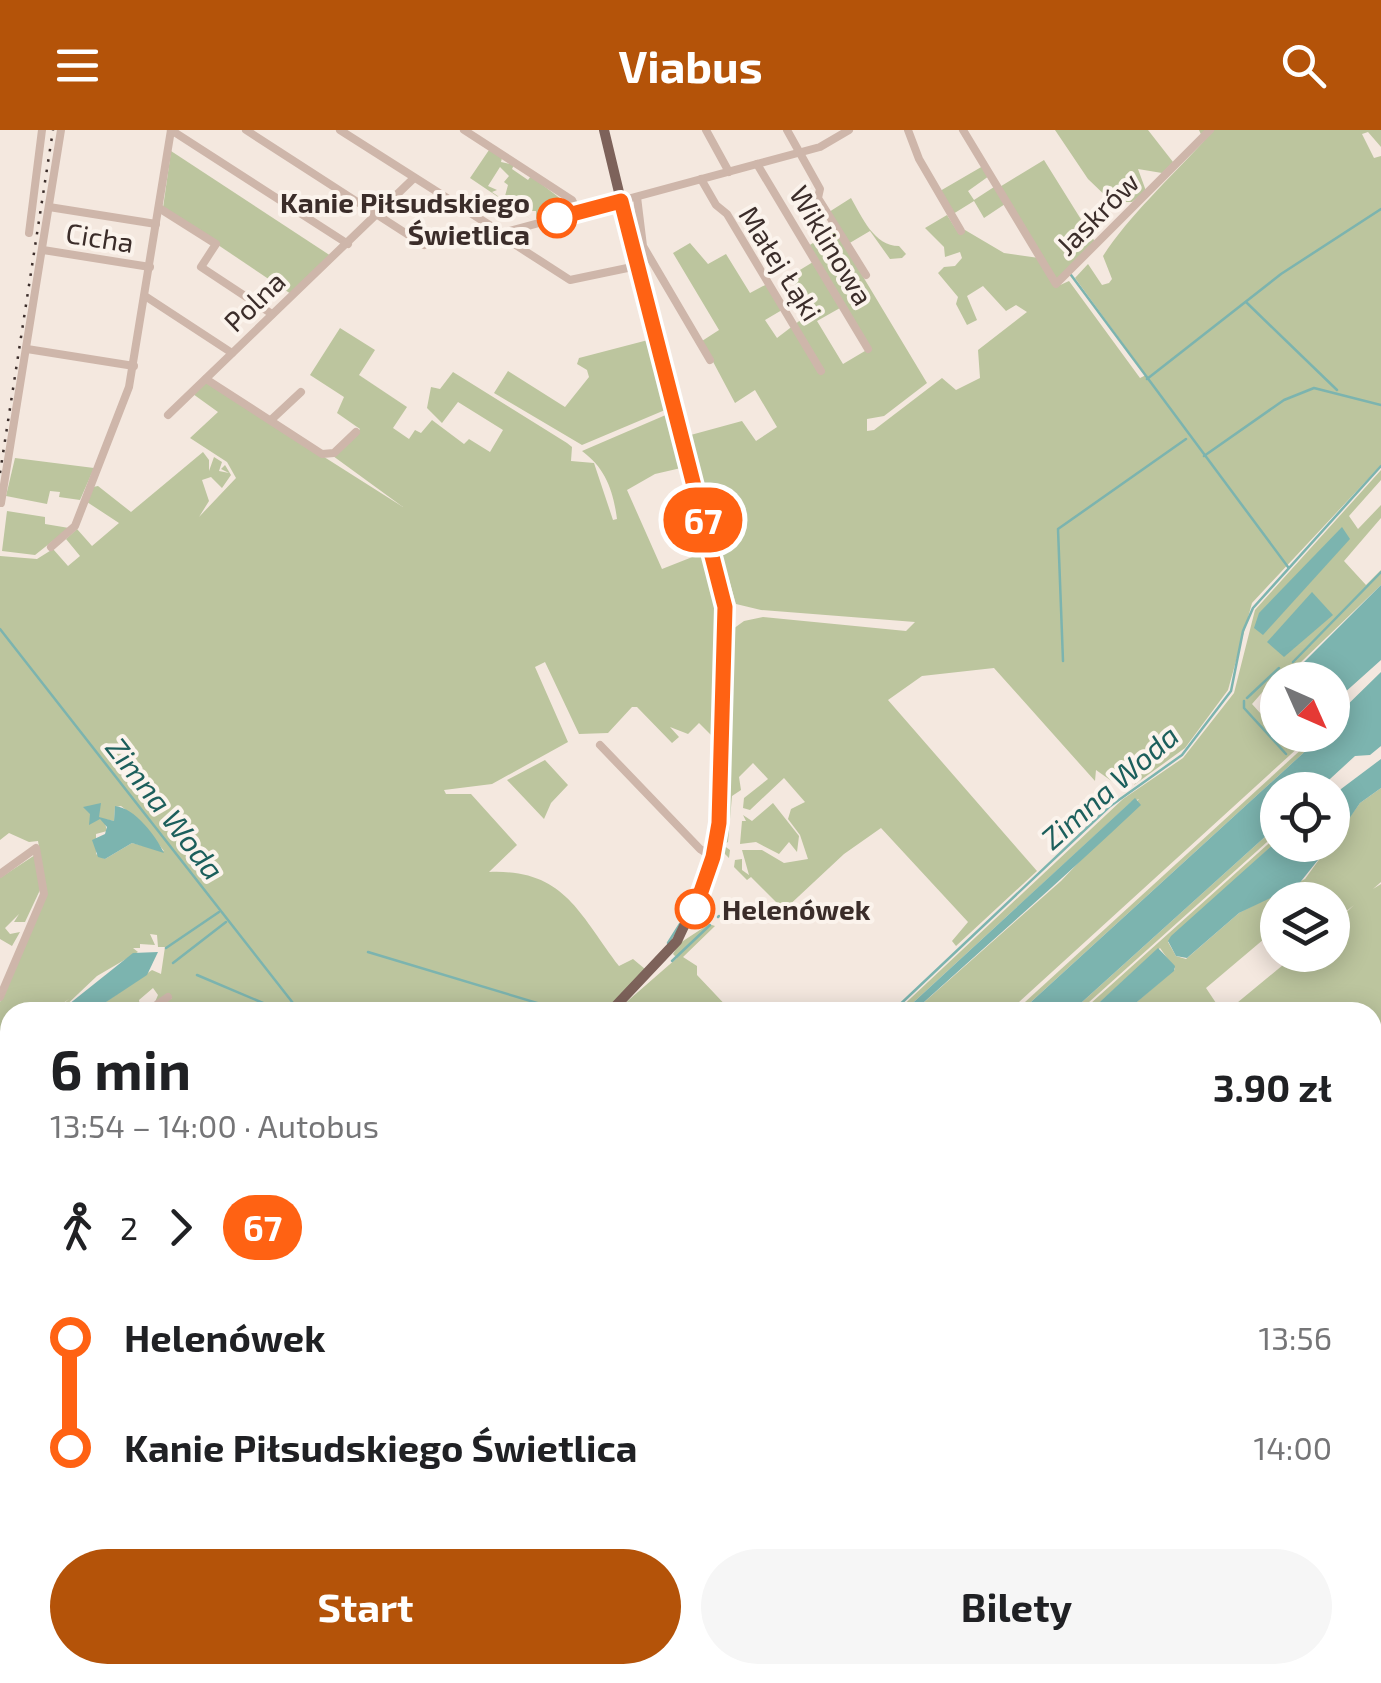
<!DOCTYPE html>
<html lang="pl">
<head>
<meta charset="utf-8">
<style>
	:root { --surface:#fff; --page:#f6f6f6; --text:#202124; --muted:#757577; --accent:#b45309 }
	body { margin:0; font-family:"Exo 2",sans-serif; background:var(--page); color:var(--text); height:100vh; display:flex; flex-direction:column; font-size:38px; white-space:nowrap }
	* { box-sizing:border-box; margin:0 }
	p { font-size:32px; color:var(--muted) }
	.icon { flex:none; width:55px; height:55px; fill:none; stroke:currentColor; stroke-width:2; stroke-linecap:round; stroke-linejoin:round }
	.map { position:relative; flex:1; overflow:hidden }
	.side { position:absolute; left:0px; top:872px; width:1382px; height:682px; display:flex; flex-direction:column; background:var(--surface); border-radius:30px 30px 0 0; box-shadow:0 5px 25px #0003 }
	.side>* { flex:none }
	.badge { padding:0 20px; border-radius:32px; font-size:35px; line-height:65px }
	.needle { width:65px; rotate:135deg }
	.controls { position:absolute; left:1260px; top:532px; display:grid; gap:20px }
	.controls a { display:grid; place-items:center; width:90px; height:90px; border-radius:50%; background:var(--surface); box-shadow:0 5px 25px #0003; font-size:50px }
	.map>.badge { position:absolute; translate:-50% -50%; box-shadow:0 0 0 5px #fff }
	.legs { display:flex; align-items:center; gap:15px; height:110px; padding:0 50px; font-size:32px }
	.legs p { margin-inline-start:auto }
	.head { display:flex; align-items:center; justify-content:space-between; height:170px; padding:0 50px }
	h1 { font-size:55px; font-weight:700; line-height:75px }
	.cta { display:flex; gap:20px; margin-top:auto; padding:20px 50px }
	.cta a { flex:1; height:115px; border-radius:60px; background:var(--accent); color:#fff; font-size:40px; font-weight:700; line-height:115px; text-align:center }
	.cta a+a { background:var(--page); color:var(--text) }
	ul { padding:0 50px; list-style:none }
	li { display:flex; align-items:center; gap:35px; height:110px; font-size:38px }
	li i { display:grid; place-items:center; width:15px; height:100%; margin:0 12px; background:currentColor }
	li i::after { content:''; width:25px; height:25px; margin:-12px; border:8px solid; border-radius:50%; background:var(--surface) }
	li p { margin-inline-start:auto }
	li:first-child i { background:linear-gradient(#0000 50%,currentColor 0) }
	li:last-child i { background:linear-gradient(currentColor 50%,#0000 0) }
	header { display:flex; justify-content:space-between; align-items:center; height:130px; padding:0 50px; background:var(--accent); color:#fff; font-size:45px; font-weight:700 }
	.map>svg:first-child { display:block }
	.green { fill:#bcc59e; fill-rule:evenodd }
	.water { fill:#7cb4af }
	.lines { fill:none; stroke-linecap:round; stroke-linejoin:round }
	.stream { stroke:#7cb4af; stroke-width:2.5 }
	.minor { stroke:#ceb6aa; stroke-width:8 }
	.major { stroke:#7d625a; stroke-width:10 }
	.rail { stroke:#3b2d2a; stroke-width:2.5; stroke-dasharray:2.5 8; stroke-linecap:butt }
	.line-1-casing { stroke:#fff; stroke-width:22 }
	.line-1 { stroke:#ff6213; stroke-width:15 }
	.stop-1-dot { fill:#fff; stroke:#ff6213; stroke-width:5 }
	.labels { text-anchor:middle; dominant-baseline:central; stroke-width:8; stroke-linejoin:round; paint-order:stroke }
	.stop-label { font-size:28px; font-weight:bold; fill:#3b2d2a; stroke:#fbf3ec; text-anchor:end }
	.street-label { font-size:28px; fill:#3b2d2a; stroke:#fbf3ec }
	.water-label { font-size:30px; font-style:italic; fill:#1c5f5c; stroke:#fbf3ec }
</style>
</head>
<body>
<header><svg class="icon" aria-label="menu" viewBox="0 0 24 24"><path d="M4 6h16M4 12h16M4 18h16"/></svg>Viabus<svg class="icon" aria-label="search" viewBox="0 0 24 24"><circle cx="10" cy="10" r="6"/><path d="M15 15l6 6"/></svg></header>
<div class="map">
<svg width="1381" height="1553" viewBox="0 0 1381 1553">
	<rect width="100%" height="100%" fill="#f4e8df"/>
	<!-- green -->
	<g class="green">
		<path d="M 1055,0 L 1148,0 L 1173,32 L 1162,43 L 1138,39 L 1146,61 L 1132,72 L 1112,72 L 1088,49 Z"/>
		<path d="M 1199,0 L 1381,0 L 1381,17 L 1368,2 L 1362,4 L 1374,28 L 1381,26 L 1381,335 L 1252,473 L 1228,560 L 1185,618 L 1134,655 L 1139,647 L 1134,641 L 1113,652 L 1096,640 L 1095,651 L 994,538 L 922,546 L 888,570 L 1037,741 L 956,816 L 952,811 L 968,792 L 881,698 L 844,724 L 784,780 L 751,747 L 747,750 L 734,737 L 735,730 L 742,729 L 742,740 L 749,745 L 742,720 L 762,720 L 784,733 L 808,729 L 800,705 L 788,689 L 791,679 L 805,672 L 784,648 L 750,680 L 743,678 L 744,668 L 768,649 L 753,633 L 739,647 L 741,660 L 732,666 L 728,712 L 723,715 L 730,720 L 729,728 L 720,719 L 733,499 L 744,491 L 763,487 L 906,501 L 915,492 L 761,480 L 736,474 L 687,306 L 742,291 L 756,311 L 777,297 L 755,260 L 735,273 L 702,211 L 719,200 L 673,123 L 690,113 L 708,134 L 726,124 L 750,163 L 767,154 L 782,180 L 765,190 L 777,208 L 811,182 L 790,146 L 813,132 L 840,178 L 817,191 L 843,234 L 870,218 L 808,116 L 835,100 L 927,253 L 884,286 L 867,289 L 867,301 L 874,300 L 942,248 L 956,260 L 980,248 L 978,220 L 1027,182 L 1016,175 L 1006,181 L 983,156 L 967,166 L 977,190 L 967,195 L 956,174 L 958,167 L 938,143 L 944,137 L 955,136 L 962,128 L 960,122 L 945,127 L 944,117 L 925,98 L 947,85 L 959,104 L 965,100 L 1004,123 L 1039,128 L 998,58 L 1044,30 L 1097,115 L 1058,156 L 1069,151 L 1140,248 L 1146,245 L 1075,148 L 1088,134 L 1102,155 L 1109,153 L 1112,149 L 1103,126 C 1129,86 1170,48 1204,11 Z"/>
		<path d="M 489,20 L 502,28 L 501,32 L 514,35 L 512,39 L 528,50 L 531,46 L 574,79 L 536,89 L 536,81 L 527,81 L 505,66 L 508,55 L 504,52 L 509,46 L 500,37 L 488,56 L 497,60 L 492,62 L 532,90 L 470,48 Z"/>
		<path d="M 171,21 L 331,126 L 291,164 L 163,78 Z"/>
		<path d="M 983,36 L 989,46 L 968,61 L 974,70 L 994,57 L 1005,74 L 984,88 L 974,71 L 953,84 L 940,61 Z"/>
		<path d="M 851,68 C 862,87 874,116 899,116 L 906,124 L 902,128 L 890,129 L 870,101 L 848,114 L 829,82 Z"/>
		<path d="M 340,198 L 375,220 L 359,245 L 407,277 L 393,298 L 409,309 L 415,300 L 421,303 L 432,290 L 464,314 L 469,309 L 490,322 L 503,300 L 458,272 L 442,293 L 427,278 L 431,257 L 440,259 L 453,242 L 567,313 L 572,317 L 571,331 L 594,333 L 613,390 L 617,389 C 613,359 605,338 582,321 L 668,284 L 681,338 L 655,344 L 627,360 L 662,439 L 705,422 C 723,493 722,537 715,609 L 699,593 L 688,604 L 670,597 L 679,607 L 672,613 L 637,577 L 632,577 L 608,603 L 579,604 L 545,532 L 535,537 L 568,612 L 492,654 L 444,660 L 446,664 L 471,664 L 517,715 L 489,742 C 564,739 578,782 619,836 L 633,829 L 645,839 L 605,882 L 224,882 L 198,872 L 184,882 L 152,882 L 172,868 L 167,864 L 155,872 L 158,865 L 153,858 L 139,870 L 141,882 L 91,882 L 152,840 L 161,844 L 165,817 L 158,817 L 157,805 L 150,804 L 155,815 L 140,814 L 140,818 L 133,818 L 138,822 L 97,846 L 59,882 L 53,882 L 69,869 L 50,882 L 10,882 L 10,901 L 0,909 L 0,872 L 46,758 L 38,711 L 29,712 L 9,703 L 0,710 L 0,426 L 37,429 L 53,419 L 68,436 L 80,426 L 66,409 L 77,399 L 92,416 L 119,393 L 87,372 L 93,357 L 98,356 L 131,382 L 203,322 L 209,330 L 209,341 L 214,327 L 222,332 L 219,341 L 229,343 L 221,339 L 225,335 L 231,345 L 222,358 L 211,347 L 202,350 L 209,371 L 199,387 L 236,348 L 227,332 L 190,308 L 218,282 L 193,264 L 206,252 L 403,377 L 333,326 L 360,299 L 337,283 L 344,267 L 310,245 ZM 121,676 L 141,692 L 164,721 L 132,713 L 105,729 L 96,724 L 96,704 L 107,701 L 104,689 L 114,691 L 115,677 Z"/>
		<path d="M 648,210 L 665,280 L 582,315 L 494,263 L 508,241 L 565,277 L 589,247 L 587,240 L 577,234 L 579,228 Z"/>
		<path d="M 15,328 L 94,338 L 80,370 L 59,367 L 60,362 L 50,361 L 47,374 L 6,366 Z"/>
		<path d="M 1381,340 L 1381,350 L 1349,386 L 1358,399 L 1381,375 L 1381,388 L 1344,431 L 1366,455 L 1381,440 L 1381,455 L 1299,534 L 1295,543 L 1303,550 L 1293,550 L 1282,540 L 1252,574 L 1288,614 L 1296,616 L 1312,605 L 1008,882 L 913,882 L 1061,751 L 1139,669 L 1131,672 L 903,882 L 896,882 L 1123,669 L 1183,628 L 1234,563 L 1255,480 Z"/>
		<path d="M 7,381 L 45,387 L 45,394 L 69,398 L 35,425 L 2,421 Z"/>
		<path d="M 1317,605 L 1323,605 L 1020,882 L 1014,882 Z"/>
		<path d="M 545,630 L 568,655 L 551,673 L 544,689 L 507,650 Z"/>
		<path d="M 1381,658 L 1381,752 L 1373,759 L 1381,754 L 1381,986 L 1373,992 L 1372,882 L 1226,882 L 1295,825 L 1332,825 L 1333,795 L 1354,775 L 1338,788 L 1332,770 L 1319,764 L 1312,770 L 1278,770 L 1277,798 L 1206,858 L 1222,882 L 1125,882 L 1175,839 L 1160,818 L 1089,882 L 1081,882 L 1277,706 L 1277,711 L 1168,812 L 1176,826 L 1186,829 L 1239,783 L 1305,749 L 1360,673 Z"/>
		<path d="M 773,673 L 799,706 L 797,722 L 789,712 L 779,724 L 756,712 L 740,714 L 742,691 L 746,691 L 743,685 L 752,691 Z"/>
		<path d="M 1277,696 L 1277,703 L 1078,882 L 1071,882 Z"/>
		<path d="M 35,725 L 40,760 L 25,792 L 14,792 L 19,784 L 5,798 L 10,804 L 20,802 L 12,816 L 0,809 L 0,748 Z"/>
		<path d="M 709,794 L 715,796 L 683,827 L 697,836 L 697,845 L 732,882 L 615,882 L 677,828 L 673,824 L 680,813 Z"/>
	</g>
	<!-- water -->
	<g class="water">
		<path d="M 1342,397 L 1350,409 L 1263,505 L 1254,498 L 1259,483 Z"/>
		<path d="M 1381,455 L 1381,530 L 1333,573 L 1332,550 L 1303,550 L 1296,540 Z"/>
		<path d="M 1312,462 L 1333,485 L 1284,527 L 1267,512 Z"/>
		<path d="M 1381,542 L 1381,616 L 1370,625 L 1355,626 L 1318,660 L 1278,660 L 1277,696 L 1071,882 L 1020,882 L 1323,605 L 1332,605 L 1335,587 Z"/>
		<path d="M 1381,629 L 1381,658 L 1360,673 L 1333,712 L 1333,665 Z"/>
		<path d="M 1135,668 L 1141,675 C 1066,746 989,813 913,882 L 903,882 Z"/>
		<path d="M 101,673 L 99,687 L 114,691 L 115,676 C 135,678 156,706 164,723 L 132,713 L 105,729 L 98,727 L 92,710 L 105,704 L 107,697 L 100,689 L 89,695 L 90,684 L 83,677 Z"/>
		<path d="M 1277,711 L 1278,715 L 1330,715 L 1298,755 L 1239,783 L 1187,828 L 1176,826 L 1168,811 L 1171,806 Z"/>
		<path d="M 1158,818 L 1175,836 L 1174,841 L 1125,882 L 1089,882 Z"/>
		<path d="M 158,822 L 147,845 L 91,882 L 59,882 L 133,823 Z"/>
	</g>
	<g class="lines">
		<!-- stream -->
		<g class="stream">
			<path d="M 1071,145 L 1288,437"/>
			<path d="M 1246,172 L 1337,260"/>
			<path d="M 1147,249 L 1281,144 L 1381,79"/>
			<path d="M 1204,326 L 1284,270 L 1314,258 L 1381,275"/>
			<path d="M 0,499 L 300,882"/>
			<path d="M 1063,531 L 1058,399 L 1186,309"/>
			<path d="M 1293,532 L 1381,442"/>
			<path d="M 1247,568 L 1279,538"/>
			<path d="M 1244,571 L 1244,578 L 1286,624"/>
			<path d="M 711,708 L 719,581"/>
			<path d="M 698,756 L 704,738"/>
			<path d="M 729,777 L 736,770"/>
			<path d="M 718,787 L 719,786"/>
			<path d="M 668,813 L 680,794"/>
			<path d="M 166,818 L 219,782"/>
			<path d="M 368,822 L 567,882 L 589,882"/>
			<path d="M 672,831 L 710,795"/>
			<path d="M 173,833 L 226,792"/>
			<path d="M 197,845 L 282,881 L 292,879"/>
			<path d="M 892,882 L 1109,677 L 1182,625 L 1231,561 L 1243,501 L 1253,478 L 1381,336"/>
			<path d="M 1372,1384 L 1381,1387"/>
		</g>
		<!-- minor -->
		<g class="minor">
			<path d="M 171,0 L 348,114"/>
			<path d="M 246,0 L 424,115"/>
			<path d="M 340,0 L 502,103 L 820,17 L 849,0"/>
			<path d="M 464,0 L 572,70 L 578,83"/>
			<path d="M 706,0 L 729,42"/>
			<path d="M 787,0 L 820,59 L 818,68 L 866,145"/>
			<path d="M 908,0 L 919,29 L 961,101"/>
			<path d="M 963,0 L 1056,154 L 1210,0"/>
			<path d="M 757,34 L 868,219"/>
			<path d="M 701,49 L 716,75 L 727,84 L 821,241"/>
			<path d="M 637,67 L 643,116 L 710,230"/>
			<path d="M 49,77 L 156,94"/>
			<path d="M 159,78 L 216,114 L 201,137 L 272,184"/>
			<path d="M 506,102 L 511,112 L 570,150 L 637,136"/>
			<path d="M 29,103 L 42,0"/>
			<path d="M 43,120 L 150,137"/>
			<path d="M 145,166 L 232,223"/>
			<path d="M 27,219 L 134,236"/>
			<path d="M 206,249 L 322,324 L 334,323 L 356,302"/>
			<path d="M 168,285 L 414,48"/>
			<path d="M 271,290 L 301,262"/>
			<path d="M 1,373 L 61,0"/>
			<path d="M 51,417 L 75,396 L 129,257 L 171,0"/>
			<path d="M 600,615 L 700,719 L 713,727"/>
			<path d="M 0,744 L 36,718 L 44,764 L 0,867"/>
			<path d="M 146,882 L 168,867"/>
			<path d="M 0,990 L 10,983"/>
			<path d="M 1372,995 L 1381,989"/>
			<path d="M 0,1019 L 10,1022"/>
			<path d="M 0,1096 L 10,1098"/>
			<path d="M 0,1284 L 10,1290"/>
			<path d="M 0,1328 L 10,1329"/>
			<path d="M 1,1374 L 10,1383"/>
			<path d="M 0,1425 L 10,1435"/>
			<path d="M 0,1494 L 10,1504"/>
			<path d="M 1372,1541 L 1381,1544"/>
			<path d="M 51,1545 L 63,1553"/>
			<path d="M 117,1545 L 135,1553"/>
			<path d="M 183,1545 L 191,1553"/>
			<path d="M 248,1545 L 256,1553"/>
			<path d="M 330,1545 L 338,1553"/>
			<path d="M 400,1545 L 408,1553"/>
			<path d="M 523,1545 L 531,1553"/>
			<path d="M 589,1545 L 594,1553"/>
			<path d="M 1088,1545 L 1100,1553"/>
			<path d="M 412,1553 L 422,1545"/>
			<path d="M 462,1553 L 470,1545"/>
			<path d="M 536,1553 L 544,1545"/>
			<path d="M 965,1553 L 970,1545"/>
			<path d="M 1159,1553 L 1199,1553"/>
			<path d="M 1241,1553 L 1243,1545"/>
			<path d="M 1281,1553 L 1282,1551"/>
			<path d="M 1324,1553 L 1326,1545"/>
		</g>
		<!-- major -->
		<g class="major">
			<path d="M 604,0 L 670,274 L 718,441 L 727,508 L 719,693 L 709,743 L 677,811 L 610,882"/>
			<path d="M 669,1545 L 674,1553"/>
			<path d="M 643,1553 L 648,1545"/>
		</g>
		<!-- rail -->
		<path class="rail" d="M 0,343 L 53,0"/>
	</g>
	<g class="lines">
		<!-- line-1 casing -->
		<g class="line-1-casing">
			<path id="line-1" d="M 557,88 L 621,71 L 725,477 L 719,693 L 713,727 L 695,779"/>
		</g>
		<!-- line-1 -->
		<use href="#line-1" class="line-1"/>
	</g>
	<!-- markers -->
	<g class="stop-1-dot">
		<circle cx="557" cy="88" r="18"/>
		<circle cx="695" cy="779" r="18"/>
	</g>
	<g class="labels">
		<!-- stop labels -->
		<g class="stop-label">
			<text x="530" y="72">Kanie Piłsudskiego<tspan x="530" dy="32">Świetlica</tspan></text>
			<text x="722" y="779" text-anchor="start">Helenówek</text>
		</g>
		<!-- street labels -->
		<g class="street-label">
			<text transform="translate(1097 83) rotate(-45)">Jaskrów</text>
			<text transform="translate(100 107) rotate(9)">Cicha</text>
			<text transform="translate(832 115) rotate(59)">Wiklinowa</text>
			<text transform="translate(781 133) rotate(58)">Małej Łąki</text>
			<text transform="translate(254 171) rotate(-44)">Polna</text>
		</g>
		<!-- water labels -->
		<g class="water-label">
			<text transform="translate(1109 656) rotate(-41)">Zimna Woda</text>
			<text transform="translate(166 678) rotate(52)">Zimna Woda</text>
		</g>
	</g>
</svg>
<div class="controls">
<a><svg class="needle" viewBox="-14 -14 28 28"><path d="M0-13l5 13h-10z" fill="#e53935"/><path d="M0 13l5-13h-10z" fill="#757577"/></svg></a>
<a><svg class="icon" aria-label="locate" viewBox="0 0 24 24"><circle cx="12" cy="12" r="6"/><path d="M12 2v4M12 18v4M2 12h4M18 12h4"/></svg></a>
<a><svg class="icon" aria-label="layers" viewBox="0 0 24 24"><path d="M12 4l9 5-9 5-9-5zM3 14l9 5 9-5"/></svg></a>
</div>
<b class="badge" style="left:703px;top:390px;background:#ff6213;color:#fff">67</b>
<section class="side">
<div class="head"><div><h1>6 min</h1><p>13:54 – 14:00 · Autobus</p></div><b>3.90 zł</b></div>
<div class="legs"><svg class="icon" aria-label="walk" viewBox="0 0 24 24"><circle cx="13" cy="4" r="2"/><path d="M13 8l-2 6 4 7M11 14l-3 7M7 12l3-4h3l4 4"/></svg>2<svg class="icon" aria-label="forward" viewBox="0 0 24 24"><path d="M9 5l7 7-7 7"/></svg><b class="badge" style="background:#ff6213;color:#fff">67</b></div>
<ul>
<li><i style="color:#ff6213"></i><b>Helenówek</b><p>13:56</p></li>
<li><i style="color:#ff6213"></i><b>Kanie Piłsudskiego Świetlica</b><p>14:00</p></li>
</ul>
<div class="cta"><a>Start</a><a>Bilety</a></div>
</section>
</div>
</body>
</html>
